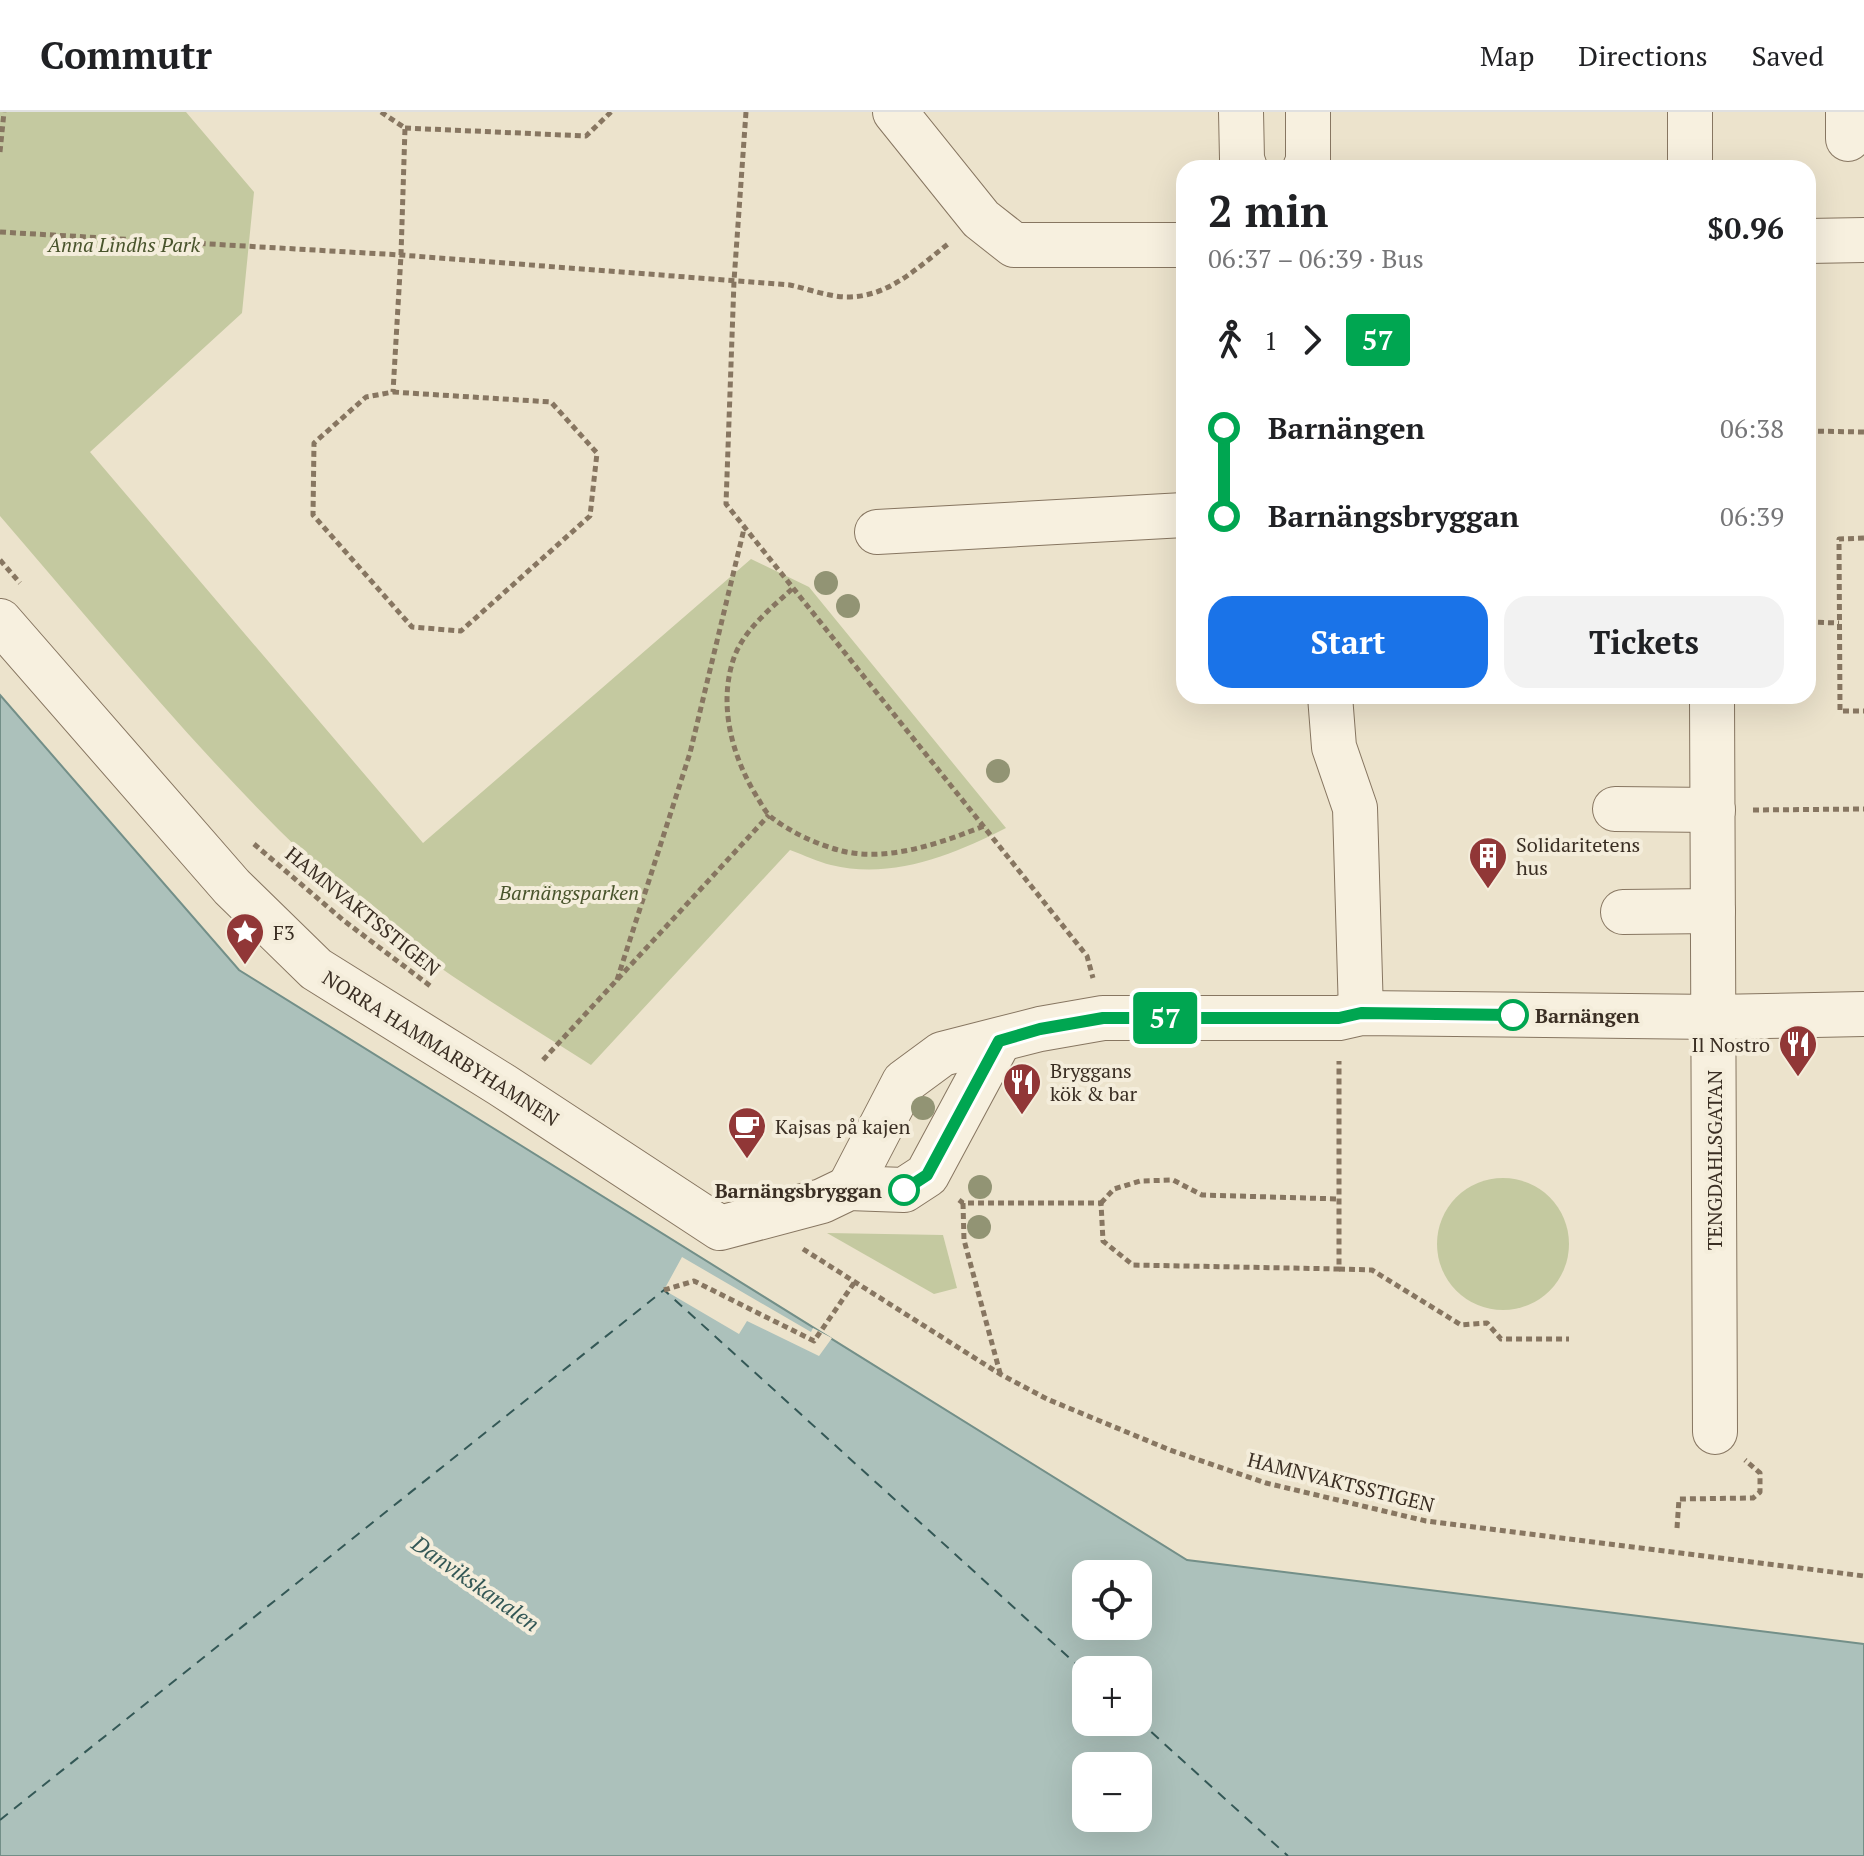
<!DOCTYPE html>
<html lang="en">
<head>
<meta charset="utf-8">
<style>
	:root { --surface:#fff; --page:#f2f2f2; --text:#202124; --muted:#757577; --line:#e0e0e0; --accent:#1a73e8 }
	body { margin:0; font-family:"PT Serif",serif; background:var(--page); color:var(--text); height:100vh; display:flex; flex-direction:column; font-size:30px; white-space:nowrap }
	* { box-sizing:border-box; margin:0 }
	p { font-size:26px; color:var(--muted) }
	.icon { flex:none; width:44px; height:44px; fill:none; stroke:currentColor; stroke-width:2; stroke-linecap:round; stroke-linejoin:round }
	.map { position:relative; flex:1; overflow:hidden }
	.panel { position:absolute; left:1176px; top:48px; width:640px; height:544px; display:flex; flex-direction:column; background:var(--surface); border-radius:24px; box-shadow:0 8px 32px #0002 }
	.panel>* { flex:none }
	.badge { padding:0 16px; border-radius:6px; font-size:28px; line-height:52px }
	.fabs { position:absolute; left:1072px; top:1448px; display:grid; gap:16px }
	.fabs a { display:grid; place-items:center; width:80px; height:80px; border-radius:16px; background:var(--surface); box-shadow:0 8px 32px #0002; font-size:40px }
	.map>.badge { position:absolute; translate:-50% -50%; box-shadow:0 0 0 4px #fff }
	.legs { display:flex; align-items:center; gap:12px; height:88px; padding:0 32px; font-size:26px }
	.legs p { margin-inline-start:auto }
	.headline { display:flex; align-items:center; justify-content:space-between; height:136px; padding:0 32px }
	h1 { font-size:44px; font-weight:800; line-height:60px }
	.primary-button { display:flex; gap:16px; margin-top:auto; padding:16px 32px }
	.primary-button a { flex:1; height:92px; border-radius:24px; background:var(--accent); color:#fff; font-size:32px; font-weight:800; line-height:92px; text-align:center }
	.primary-button a+a { background:var(--page); color:var(--text) }
	ul { padding:0 32px; list-style:none }
	li { display:flex; align-items:center; gap:28px; height:88px; font-size:30px }
	li i { display:grid; place-items:center; width:12px; height:100%; margin:0 10px; background:currentColor }
	li i::after { content:''; width:20px; height:20px; margin:-10px; border:6px solid; border-radius:50%; background:var(--surface) }
	li p { margin-inline-start:auto }
	li:first-child i { background:linear-gradient(#0000 50%,currentColor 0) }
	li:last-child i { background:linear-gradient(currentColor 50%,#0000 0) }
	header { display:flex; align-items:center; gap:48px; box-sizing:border-box; height:112px; padding:0 40px; background:var(--surface); border-bottom:2px solid var(--line) }
	header strong { font-size:38px }
	nav { display:flex; gap:44px; margin-inline-start:auto; font-size:28px }
	.map>svg:first-child { display:block }
	.green { fill:#c4c9a0 }
	.water { fill:#acc1bb; stroke:#738f88; stroke-width:2; fill-rule:evenodd }
	.pier { fill:#ece3cc }
	.lines { fill:none; stroke-linecap:round; stroke-linejoin:round }
	.ferry { stroke:#345856; stroke-width:2; stroke-dasharray:10 8; stroke-linecap:butt }
	.minor-casing { stroke:#877661; stroke-width:46 }
	.path { stroke:#877661; stroke-width:5; stroke-dasharray:6 4; stroke-linecap:butt }
	.minor { stroke:#f7f0df; stroke-width:44 }
	.tree { fill:#929474 }
	.line-1-casing { stroke:#fff; stroke-width:18 }
	.line-1 { stroke:#00a651; stroke-width:12 }
	.stop-1-dot { fill:#fff; stroke:#00a651; stroke-width:4 }
	.labels { text-anchor:middle; dominant-baseline:central; stroke-width:8; stroke-linejoin:round; paint-order:stroke }
	.park-label { font-size:20px; font-style:italic; fill:#49542c; stroke:#f4eddb }
	.poi-label { font-size:20px; fill:#3a2e23; stroke:#f4eddb; text-anchor:start }
	.street-label { font-size:20px; fill:#3a2e23; stroke:#f4eddb }
	.stop-label { font-size:20px; font-weight:bold; fill:#3a2e23; stroke:#f4eddb; text-anchor:start }
	.water-label { font-size:22px; font-style:italic; fill:#345856; stroke:#f4eddb }
</style>
</head>
<body>
<header>
<strong>Commutr</strong>
<nav><a>Map</a><a>Directions</a><a>Saved</a></nav>
</header>
<div class="map">
<svg width="1864" height="1744" viewBox="0 0 1864 1744">
	<rect width="100%" height="100%" fill="#ece3cc"/>
	<!-- green -->
	<g class="green">
		<path d="M 0,0 L 186,0 L 254,80 L 242,201 L 90,340 L 423,731 L 751,447 L 809,475 L 1006,716 C 953,743 892,768 831,753 C 818,750 804,743 790,738 L 591,953 C 511,902 429,854 357,791 C 225,675 115,537 0,404 Z"/>
		<circle cx="1503" cy="1132" r="66"/>
		<path d="M 827,1121 L 943,1123 L 957,1176 L 934,1182 Z"/>
	</g>
	<!-- water -->
	<path class="water" d="M 0,583 L 239,858 L 1187,1448 L 1864,1532 L 1864,1744 L 0,1744 ZM 1086,1462 L 1138,1462 L 1138,1514 L 1086,1514 ZM 1086,1558 L 1138,1558 L 1138,1610 L 1086,1610 ZM 1086,1654 L 1138,1654 L 1138,1706 L 1086,1706 Z"/>
	<!-- pier -->
	<path class="pier" d="M 682,1145 L 811,1220 L 813,1216 L 832,1226 L 819,1244 L 747,1209 L 739,1222 L 664,1178 Z"/>
	<g class="lines">
		<!-- ferry -->
		<g class="ferry">
			<path d="M 1138,1608 L 1288,1744"/>
			<path d="M 0,1708 L 664,1178 L 1086,1561"/>
		</g>
		<!-- minor casing -->
		<g class="minor-casing">
			<g id="minor">
				<path d="M 895,0 L 981,107 L 1014,133 L 1184,133"/>
				<path d="M 1241,0 L 1242,47 L 1245,56"/>
				<path d="M 1848,0 L 1848,27"/>
				<path d="M 1305,56 L 1308,49 L 1308,0"/>
				<path d="M 1690,56 L 1690,0"/>
				<path d="M 1808,129 L 1864,128"/>
				<path d="M 877,420 L 1184,403"/>
				<path d="M 0,509 L 232,775 L 316,857 L 502,973 L 720,1116 L 822,1089 L 849,1076 L 904,1078 L 927,1063 L 999,929"/>
				<path d="M 1330,584 L 1334,635 L 1355,696 L 1361,901"/>
				<path d="M 1712,584 L 1715,1320"/>
				<path d="M 1615,697 L 1713,698"/>
				<path d="M 1623,800 L 1713,799"/>
				<path d="M 849,1076 L 904,970 L 942,942 L 1040,917 L 1103,906 L 1339,906 L 1361,901 L 1714,905 L 1864,902"/>
			</g>
		</g>
		<!-- path -->
		<g class="path">
			<path d="M 381,0 L 405,16 L 401,143 L 393,280"/>
			<path d="M 746,0 L 734,169 L 726,392 L 1087,844 L 1093,866"/>
			<path d="M 405,16 L 586,24 L 611,0"/>
			<path d="M 0,40 L 4,0"/>
			<path d="M 0,120 L 401,143 L 790,173 C 808,177 827,184 845,185 C 888,186 917,156 948,132"/>
			<path d="M 393,280 L 551,290 L 597,341 L 590,404 L 461,519 L 412,515 L 313,403 L 314,331 L 366,285 Z"/>
			<path d="M 1808,319 L 1864,320"/>
			<path d="M 1864,426 L 1839,427 L 1840,599 L 1864,599"/>
			<path d="M 0,448 L 20,471"/>
			<path d="M 792,477 C 769,498 740,521 732,552 C 719,597 733,646 757,685 C 761,691 765,700 771,705 C 790,720 818,733 842,739 C 888,750 941,731 984,714"/>
			<path d="M 1808,510 L 1839,511"/>
			<path d="M 1753,698 L 1864,697"/>
			<path d="M 254,732 L 343,808 L 433,876"/>
			<path d="M 617,868 L 690,641 L 744,417"/>
			<path d="M 543,948 L 769,703"/>
			<path d="M 959,1088 L 963,1091 L 1101,1091 L 1103,1129 L 1133,1153 L 1339,1157 L 1339,949"/>
			<path d="M 963,1091 L 964,1128 L 1000,1261"/>
			<path d="M 1101,1091 L 1114,1077 L 1140,1069 L 1173,1068 L 1202,1083 L 1339,1087"/>
			<path d="M 803,1137 L 1000,1262 L 1047,1287 L 1170,1338 L 1266,1371 L 1426,1409 L 1864,1464"/>
			<path d="M 1339,1157 L 1372,1158 L 1461,1213 L 1487,1211 L 1501,1227 L 1569,1227"/>
			<path d="M 664,1178 L 694,1169 L 814,1229 L 854,1171"/>
			<path d="M 1677,1416 L 1679,1387 L 1753,1386 L 1760,1380 L 1760,1361 L 1745,1348"/>
		</g>
		<!-- minor -->
		<use href="#minor" class="minor"/>
	</g>
	<!-- trees -->
	<g class="tree">
		<circle cx="826" cy="471" r="12"/>
		<circle cx="848" cy="494" r="12"/>
		<circle cx="998" cy="659" r="12"/>
		<circle cx="923" cy="996" r="12"/>
		<circle cx="980" cy="1075" r="12"/>
		<circle cx="979" cy="1115" r="12"/>
	</g>
	<g class="lines">
		<!-- line-1 casing -->
		<g class="line-1-casing">
			<path id="line-1" d="M 904,1078 L 927,1063 L 999,929 L 1040,917 L 1103,906 L 1339,906 L 1361,901 L 1513,903"/>
		</g>
		<!-- line-1 -->
		<use href="#line-1" class="line-1"/>
	</g>
	<!-- icons -->
	<defs>
		<g id="building-pin" transform="scale(2)"><path d="M0 17L-7.5 6A9.5 9.5 0 1 1 7.5 6Z" fill="#913737" stroke="#f4eddb"/><path d="M-4-6H4V6H1V3H-1V6H-4ZM-2.5-4.3h1.7v1.8h-1.7ZM.8-4.3h1.7v1.8H.8ZM-2.5-1h1.7V.8h-1.7ZM.8-1h1.7V.8H.8Z" fill="#fff"/></g>
		<g id="sight-pin" transform="scale(2)"><path d="M0 17L-7.5 6A9.5 9.5 0 1 1 7.5 6Z" fill="#913737" stroke="#f4eddb"/><path d="M0-6L1.8-2.2L6-1.7L2.9 1.2L3.7 5.4L0 3.3L-3.7 5.4L-2.9 1.2L-6-1.7L-1.8-2.2Z" fill="#fff"/></g>
		<g id="restaurant-pin" transform="scale(2)"><path d="M0 17L-7.5 6A9.5 9.5 0 1 1 7.5 6Z" fill="#913737" stroke="#f4eddb"/><path d="M-5-6h1v4h1v-4h1v4h1v-4h1v5L-1.5 .5V6h-2V.5L-5-1ZM5-6V6H3V1.5H1.5Q1.5-4 5-6Z" fill="#fff"/></g>
		<g id="cafe-pin" transform="scale(2)"><path d="M0 17L-7.5 6A9.5 9.5 0 1 1 7.5 6Z" fill="#913737" stroke="#f4eddb"/><path d="M-5.5-4.5H6V0H3Q3 3.5 0 3.5H-2.5Q-5.5 3.5-5.5 0ZM3-3.2v2h1.7v-2ZM-6 4.5H4V6H-6Z" fill="#fff"/></g>
	</defs>
	<g fill-rule="evenodd">
		<use href="#building-pin" x="1488" y="744"/>
		<use href="#sight-pin" x="245" y="820"/>
		<use href="#restaurant-pin" x="1798" y="932"/>
		<use href="#restaurant-pin" x="1022" y="970"/>
		<use href="#cafe-pin" x="747" y="1014"/>
	</g>
	<!-- markers -->
	<g class="stop-1-dot">
		<circle cx="1513" cy="903" r="14"/>
		<circle cx="904" cy="1078" r="14"/>
	</g>
	<g class="labels">
		<!-- park labels -->
		<g class="park-label">
			<text x="124" y="132">Anna Lindhs Park</text>
			<text x="569" y="780">Barnängsparken</text>
		</g>
		<!-- poi labels -->
		<g class="poi-label">
			<text x="1516" y="732">Solidaritetens<tspan x="1516" dy="23">hus</tspan></text>
			<text x="273" y="820">F3</text>
			<text x="1770" y="932" text-anchor="end">Il Nostro</text>
			<text x="1050" y="958">Bryggans<tspan x="1050" dy="23">kök &amp; bar</tspan></text>
			<text x="775" y="1014">Kajsas på kajen</text>
		</g>
		<!-- street labels -->
		<g class="street-label">
			<text transform="translate(363 799) rotate(39)">HAMNVAKTSSTIGEN</text>
			<text transform="translate(441 936) rotate(32)">NORRA HAMMARBYHAMNEN</text>
			<text transform="translate(1714 1048) rotate(-90)">TENGDAHLSGATAN</text>
			<text transform="translate(1341 1370) rotate(14)">HAMNVAKTSSTIGEN</text>
		</g>
		<!-- stop labels -->
		<g class="stop-label">
			<text x="1535" y="903">Barnängen</text>
			<text x="882" y="1078" text-anchor="end">Barnängsbryggan</text>
		</g>
		<!-- water labels -->
		<g class="water-label">
			<text transform="translate(476 1471) rotate(35)">Danvikskanalen</text>
		</g>
	</g>
</svg>
<div class="fabs">
<a><svg class="icon" aria-label="locate" viewBox="0 0 24 24"><circle cx="12" cy="12" r="6"/><path d="M12 2v4M12 18v4M2 12h4M18 12h4"/></svg></a>
<a>+</a>
<a>−</a>
</div>
<b class="badge" style="left:1165px;top:906px;background:#00a651;color:#fff">57</b>
<section class="panel">
<div class="headline"><div><h1>2 min</h1><p>06:37 – 06:39 · Bus</p></div><b>$0.96</b></div>
<div class="legs"><svg class="icon" aria-label="walk" viewBox="0 0 24 24"><circle cx="13" cy="4" r="2"/><path d="M13 8l-2 6 4 7M11 14l-3 7M7 12l3-4h3l4 4"/></svg>1<svg class="icon" aria-label="forward" viewBox="0 0 24 24"><path d="M9 5l7 7-7 7"/></svg><b class="badge" style="background:#00a651;color:#fff">57</b></div>
<ul>
<li><i style="color:#00a651"></i><b>Barnängen</b><p>06:38</p></li>
<li><i style="color:#00a651"></i><b>Barnängsbryggan</b><p>06:39</p></li>
</ul>
<div class="primary-button"><a>Start</a><a>Tickets</a></div>
</section>
</div>
</body>
</html>
